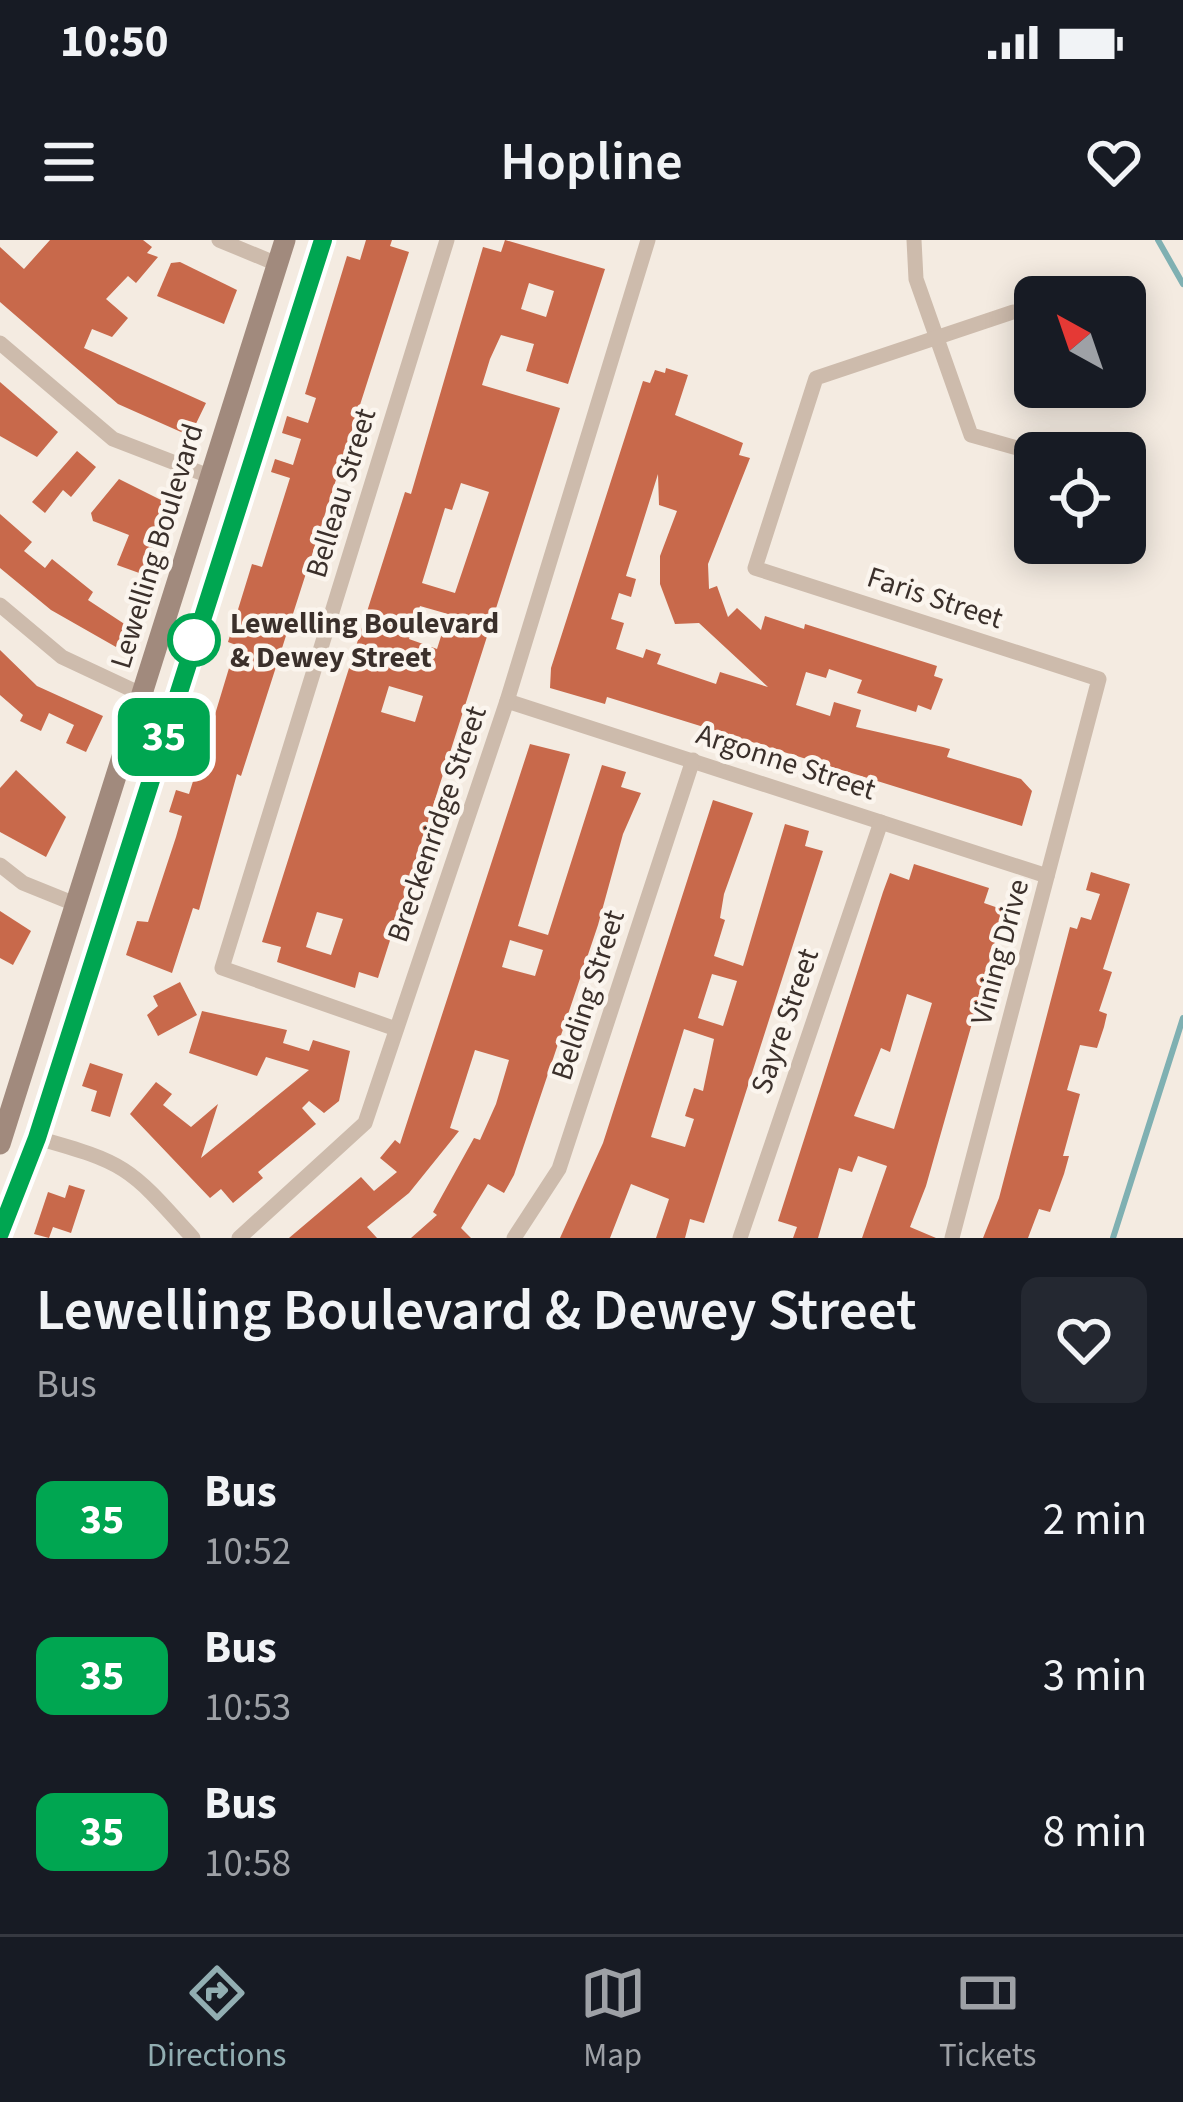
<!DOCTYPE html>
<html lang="en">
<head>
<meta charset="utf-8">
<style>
	:root { --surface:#171b24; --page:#242831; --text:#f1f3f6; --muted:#9ea1a6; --line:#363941; --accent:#92aeb2 }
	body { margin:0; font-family:"Source Sans 3",sans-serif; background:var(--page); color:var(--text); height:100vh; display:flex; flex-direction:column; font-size:45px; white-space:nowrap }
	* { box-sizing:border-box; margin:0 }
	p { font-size:39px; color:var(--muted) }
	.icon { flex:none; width:66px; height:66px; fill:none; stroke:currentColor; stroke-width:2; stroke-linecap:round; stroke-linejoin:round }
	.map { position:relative; height:998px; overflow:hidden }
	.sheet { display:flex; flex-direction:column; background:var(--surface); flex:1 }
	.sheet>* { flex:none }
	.badge { padding:0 24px; border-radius:18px; font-size:42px; line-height:78px }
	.needle { width:78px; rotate:320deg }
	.controls { position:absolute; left:1014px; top:36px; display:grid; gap:24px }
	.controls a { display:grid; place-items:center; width:132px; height:132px; border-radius:18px; background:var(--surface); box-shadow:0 6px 30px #0003; font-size:60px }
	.map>.badge { position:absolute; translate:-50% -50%; box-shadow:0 0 0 6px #fff }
	.round { display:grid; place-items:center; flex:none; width:126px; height:126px; border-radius:18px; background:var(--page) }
	.summary { display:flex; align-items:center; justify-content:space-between; height:204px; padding:0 36px }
	h1 { font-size:57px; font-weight:600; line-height:90px }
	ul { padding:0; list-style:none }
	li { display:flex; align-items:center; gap:36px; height:156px; padding:0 36px }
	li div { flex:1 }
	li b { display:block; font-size:45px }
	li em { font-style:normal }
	li .badge { min-width:132px; font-weight:700; text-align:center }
	.status { display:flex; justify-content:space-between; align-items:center; height:84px; padding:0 60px; background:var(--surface); direction:ltr }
	.status svg { height:33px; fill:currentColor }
	header { display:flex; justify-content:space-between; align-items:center; height:156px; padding:0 36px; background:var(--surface); font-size:54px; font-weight:600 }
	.tab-bar { display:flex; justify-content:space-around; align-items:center; height:168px; border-top:3px solid var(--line); background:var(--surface); font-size:33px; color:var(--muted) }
	.tab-bar a { display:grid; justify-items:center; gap:6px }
	.tab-bar .selected { color:var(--accent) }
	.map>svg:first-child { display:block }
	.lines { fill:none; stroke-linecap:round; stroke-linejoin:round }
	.stream { stroke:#7fb0b2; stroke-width:6 }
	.building { fill:#c8694b; fill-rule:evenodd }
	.minor { stroke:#cdbbac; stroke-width:15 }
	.secondary { stroke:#a18a7d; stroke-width:21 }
	.line-casing { stroke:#fff; stroke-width:27 }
	.line { stroke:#00a651; stroke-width:18 }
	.stop-dot { fill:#fff; stroke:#00a651; stroke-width:6 }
	.labels { text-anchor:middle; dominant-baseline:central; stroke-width:9; stroke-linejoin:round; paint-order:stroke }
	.street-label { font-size:30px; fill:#3b302b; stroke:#fbf5ee }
	.stop-label { font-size:30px; font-weight:bold; fill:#3b302b; stroke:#fbf5ee; text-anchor:start }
</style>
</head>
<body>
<div class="status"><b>10:50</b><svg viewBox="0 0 49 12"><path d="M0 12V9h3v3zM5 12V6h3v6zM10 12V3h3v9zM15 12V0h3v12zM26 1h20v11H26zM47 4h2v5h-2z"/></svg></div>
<header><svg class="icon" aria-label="menu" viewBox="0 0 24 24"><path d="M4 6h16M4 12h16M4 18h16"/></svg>Hopline<svg class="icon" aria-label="heart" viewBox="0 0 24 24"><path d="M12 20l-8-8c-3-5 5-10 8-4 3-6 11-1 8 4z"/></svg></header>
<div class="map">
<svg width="1183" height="998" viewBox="0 0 1183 998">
	<rect width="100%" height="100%" fill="#f4ebe1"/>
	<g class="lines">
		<!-- stream -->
		<g class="stream">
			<path d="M 1158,0 L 1183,44"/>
			<path d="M 1113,998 L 1183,778"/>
		</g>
	</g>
	<!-- building -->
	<g class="building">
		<path d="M 50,0 L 143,0 L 152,7 L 147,13 L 158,17 L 136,43 L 128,36 L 106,59 L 128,78 L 112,97 L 92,89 L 84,108 L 206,163 L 190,196 L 118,164 L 0,62 L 0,7 L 24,29 Z"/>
		<path d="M 366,0 L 392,0 L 390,6 L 409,12 L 241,536 L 237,534 L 199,670 L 193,668 L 172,733 L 126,715 L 137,681 L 148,682 L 176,597 L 182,576 L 169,572 L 176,550 L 189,554 L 207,497 L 190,491 L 195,476 L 213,481 L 236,405 L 228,402 L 252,324 L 262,327 L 290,238 L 271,232 L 275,219 L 293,225 L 301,199 L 282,193 L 287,176 L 308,183 L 316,158 L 305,154 L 347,16 L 360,20 Z"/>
		<path d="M 505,0 L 605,29 L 568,144 L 526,131 L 534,104 L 501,95 L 490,119 L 482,145 L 560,168 L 378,738 L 359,732 L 355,748 L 277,722 L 281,707 L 262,702 L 405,252 L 411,254 L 483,7 L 501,12 ZM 529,43 L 554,51 L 546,77 L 521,69 ZM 461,243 L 489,252 L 455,353 L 422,343 L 445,268 L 452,270 ZM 420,366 L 448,374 L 437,409 L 409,399 ZM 389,446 L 423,456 L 415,482 L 381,472 ZM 317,672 L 343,679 L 331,715 L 306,707 Z"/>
		<path d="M 180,22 L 237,50 L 224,84 L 157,56 L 171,23 Z"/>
		<path d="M 666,128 L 688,135 L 675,175 L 743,203 L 739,215 L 750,218 L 708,324 L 709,349 L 717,346 L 728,377 L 737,368 L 761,390 L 765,376 L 804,389 L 805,384 L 937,426 L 934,436 L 943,439 L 931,470 L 918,465 L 916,472 L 857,453 L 862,440 L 829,429 L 826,438 L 806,432 L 796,465 L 830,476 L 834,462 L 861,470 L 856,487 L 943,507 L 950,509 L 947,517 L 1021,539 L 1032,551 L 1022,586 L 607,457 L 605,464 L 550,448 L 551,428 L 643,141 L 650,143 L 655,130 L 665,133 ZM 658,234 L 659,265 L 677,271 L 660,316 L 660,344 L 675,384 L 699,383 L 768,447 L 720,432 L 716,444 L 657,424 L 661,414 L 646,409 L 643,418 L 616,409 L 624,383 L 611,379 L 619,353 L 631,357 L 636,339 L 626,336 Z"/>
		<path d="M 0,142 L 58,192 L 37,217 L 0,196 Z"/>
		<path d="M 77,211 L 96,227 L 71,257 L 63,250 L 45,273 L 32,262 Z"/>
		<path d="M 119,239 L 173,266 L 142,334 L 117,325 L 129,295 L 93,281 L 91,273 Z"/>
		<path d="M 0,274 L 32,302 L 24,311 L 45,328 L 52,319 L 93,352 L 88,360 L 129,387 L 116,407 L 51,370 L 0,328 Z"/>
		<path d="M 0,410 L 37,446 L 103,476 L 86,512 L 66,503 L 74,485 L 49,473 L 41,491 L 20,481 L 23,475 L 0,455 Z"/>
		<path d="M 530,504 L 570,514 L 518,686 L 548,695 L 602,525 L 626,532 L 621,547 L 641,553 L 623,594 L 598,685 L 514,935 L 504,953 L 488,944 L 461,988 L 471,998 L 411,998 L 437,975 L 433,972 L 474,898 L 480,900 L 496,864 L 509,820 L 475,810 L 450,888 L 459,891 L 409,953 L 367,987 L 377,998 L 289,998 L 361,937 L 374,951 L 397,932 L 380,918 L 395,900 L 400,904 ZM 510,700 L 543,710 L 535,736 L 502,727 Z"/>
		<path d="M 16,530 L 66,577 L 46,617 L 0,592 L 0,548 Z"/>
		<path d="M 713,560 L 753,573 L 724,654 L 720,678 L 725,680 L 714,716 L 743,726 L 785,584 L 809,591 L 805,606 L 823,611 L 704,983 L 690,979 L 685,998 L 656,998 L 669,959 L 631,944 L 610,998 L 560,998 L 603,903 ZM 712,734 L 737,741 L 723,786 L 698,778 ZM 684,789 L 714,799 L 703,851 L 694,848 L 685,876 L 694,879 L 685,907 L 651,897 Z"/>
		<path d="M 914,624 L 989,648 L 984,663 L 1004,670 L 926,946 L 910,987 L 936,998 L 862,998 L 887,926 L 858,916 L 852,932 L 839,928 L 818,998 L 793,998 L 797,987 L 778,981 L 883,652 L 890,633 L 909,640 ZM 907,754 L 932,763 L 894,889 L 854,876 L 881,808 L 890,812 Z"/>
		<path d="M 1091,632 L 1130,644 L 1103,729 L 1112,732 L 1099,771 L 1107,774 L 1104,787 L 1097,808 L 1080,805 L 1067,850 L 1080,854 L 1063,916 L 1069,916 L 1064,934 L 1050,972 L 1039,969 L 1028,998 L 983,998 L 999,958 L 1070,687 L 1077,689 L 1081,677 L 1091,680 L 1100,654 L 1086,650 Z"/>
		<path d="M 0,671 L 31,691 L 13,725 L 0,718 Z"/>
		<path d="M 180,742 L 197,775 L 158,796 L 147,775 L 158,766 L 153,756 Z"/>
		<path d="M 202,771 L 287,790 L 283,803 L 309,811 L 313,800 L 350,811 L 339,861 L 324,873 L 309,861 L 302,868 L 316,884 L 258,932 L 263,938 L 233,963 L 221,949 L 210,958 L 130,874 L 156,842 L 172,854 L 163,865 L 191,887 L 218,864 L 201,918 L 309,830 L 266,817 L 257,836 L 189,813 Z"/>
		<path d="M 90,823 L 123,834 L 110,877 L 91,871 L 97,851 L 82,846 Z"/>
		<path d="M 69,945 L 85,950 L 71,993 L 53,987 L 49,998 L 34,994 L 48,952 L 65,958 Z"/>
	</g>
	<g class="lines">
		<!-- minor -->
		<g class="minor">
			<path d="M 219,0 L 277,24"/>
			<path d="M 914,0 L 916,39 L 971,195 L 1035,213"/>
			<path d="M 0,103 L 113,199 L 209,236"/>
			<path d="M 0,365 L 62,417 L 173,469"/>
			<path d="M 507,461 L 1047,636"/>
			<path d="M 0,625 L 23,643 L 75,664"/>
			<path d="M 396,789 L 222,728 L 447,0"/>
			<path d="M 37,898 C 128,923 130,928 193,998"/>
			<path d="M 239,998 L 365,883 L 507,461 L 648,0"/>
			<path d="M 514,998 L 559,929 L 693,520"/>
			<path d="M 740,998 L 881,582"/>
			<path d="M 952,998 L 1099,439 L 755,328 L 816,138 L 1013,72"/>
		</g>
		<!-- secondary -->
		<g class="secondary">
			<path d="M 0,904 L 285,0"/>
			<path d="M 0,993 L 37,898 L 323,0"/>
		</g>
	</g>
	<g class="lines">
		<!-- line casing -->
		<g class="line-casing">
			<path id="line" d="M 0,993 L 37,898 L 323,0"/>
		</g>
		<!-- line -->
		<use href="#line" class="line"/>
	</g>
	<!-- markers -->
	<circle class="stop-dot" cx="194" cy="400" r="24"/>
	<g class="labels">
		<!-- street labels -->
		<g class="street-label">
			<text transform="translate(341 253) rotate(-73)">Belleau Street</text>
			<text transform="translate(157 306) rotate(-73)">Lewelling Boulevard</text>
			<text transform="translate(935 358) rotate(18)">Faris Street</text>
			<text transform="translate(786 522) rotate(18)">Argonne Street</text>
			<text transform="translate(437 584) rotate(-71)">Breckenridge Street</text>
			<text transform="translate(1000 712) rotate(-75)">Vining Drive</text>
			<text transform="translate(588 755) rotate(-72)">Belding Street</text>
			<text transform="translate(785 781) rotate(-71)">Sayre Street</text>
		</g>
		<!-- stop labels -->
		<g class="stop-label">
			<text x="230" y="383">Lewelling Boulevard<tspan x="230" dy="34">&amp; Dewey Street</tspan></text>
		</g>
	</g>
</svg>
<div class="controls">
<a><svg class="needle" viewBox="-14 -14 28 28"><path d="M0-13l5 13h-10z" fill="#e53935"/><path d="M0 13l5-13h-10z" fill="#9ea1a6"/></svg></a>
<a><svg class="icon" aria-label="locate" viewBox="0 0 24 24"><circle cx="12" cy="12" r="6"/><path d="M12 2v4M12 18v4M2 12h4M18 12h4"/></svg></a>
</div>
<b class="badge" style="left:164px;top:497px;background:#00a651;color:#fff">35</b>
</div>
<section class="sheet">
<div class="summary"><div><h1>Lewelling Boulevard &amp; Dewey Street</h1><p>Bus</p></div><a class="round"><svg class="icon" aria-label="heart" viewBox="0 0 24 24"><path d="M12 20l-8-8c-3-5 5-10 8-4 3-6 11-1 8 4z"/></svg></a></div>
<ul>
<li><span class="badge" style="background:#00a651;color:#fff">35</span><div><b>Bus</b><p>10:52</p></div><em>2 min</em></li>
<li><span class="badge" style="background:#00a651;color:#fff">35</span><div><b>Bus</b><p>10:53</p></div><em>3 min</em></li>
<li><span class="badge" style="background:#00a651;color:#fff">35</span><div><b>Bus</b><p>10:58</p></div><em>8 min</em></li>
</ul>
</section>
<nav class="tab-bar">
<a class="selected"><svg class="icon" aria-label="directions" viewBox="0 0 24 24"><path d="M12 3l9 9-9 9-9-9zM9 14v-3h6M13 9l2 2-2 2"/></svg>Directions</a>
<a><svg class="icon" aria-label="map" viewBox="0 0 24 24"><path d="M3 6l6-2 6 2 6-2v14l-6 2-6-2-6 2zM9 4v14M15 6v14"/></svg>Map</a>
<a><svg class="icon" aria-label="tickets" viewBox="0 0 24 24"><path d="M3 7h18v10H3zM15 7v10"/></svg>Tickets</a>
</nav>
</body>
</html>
